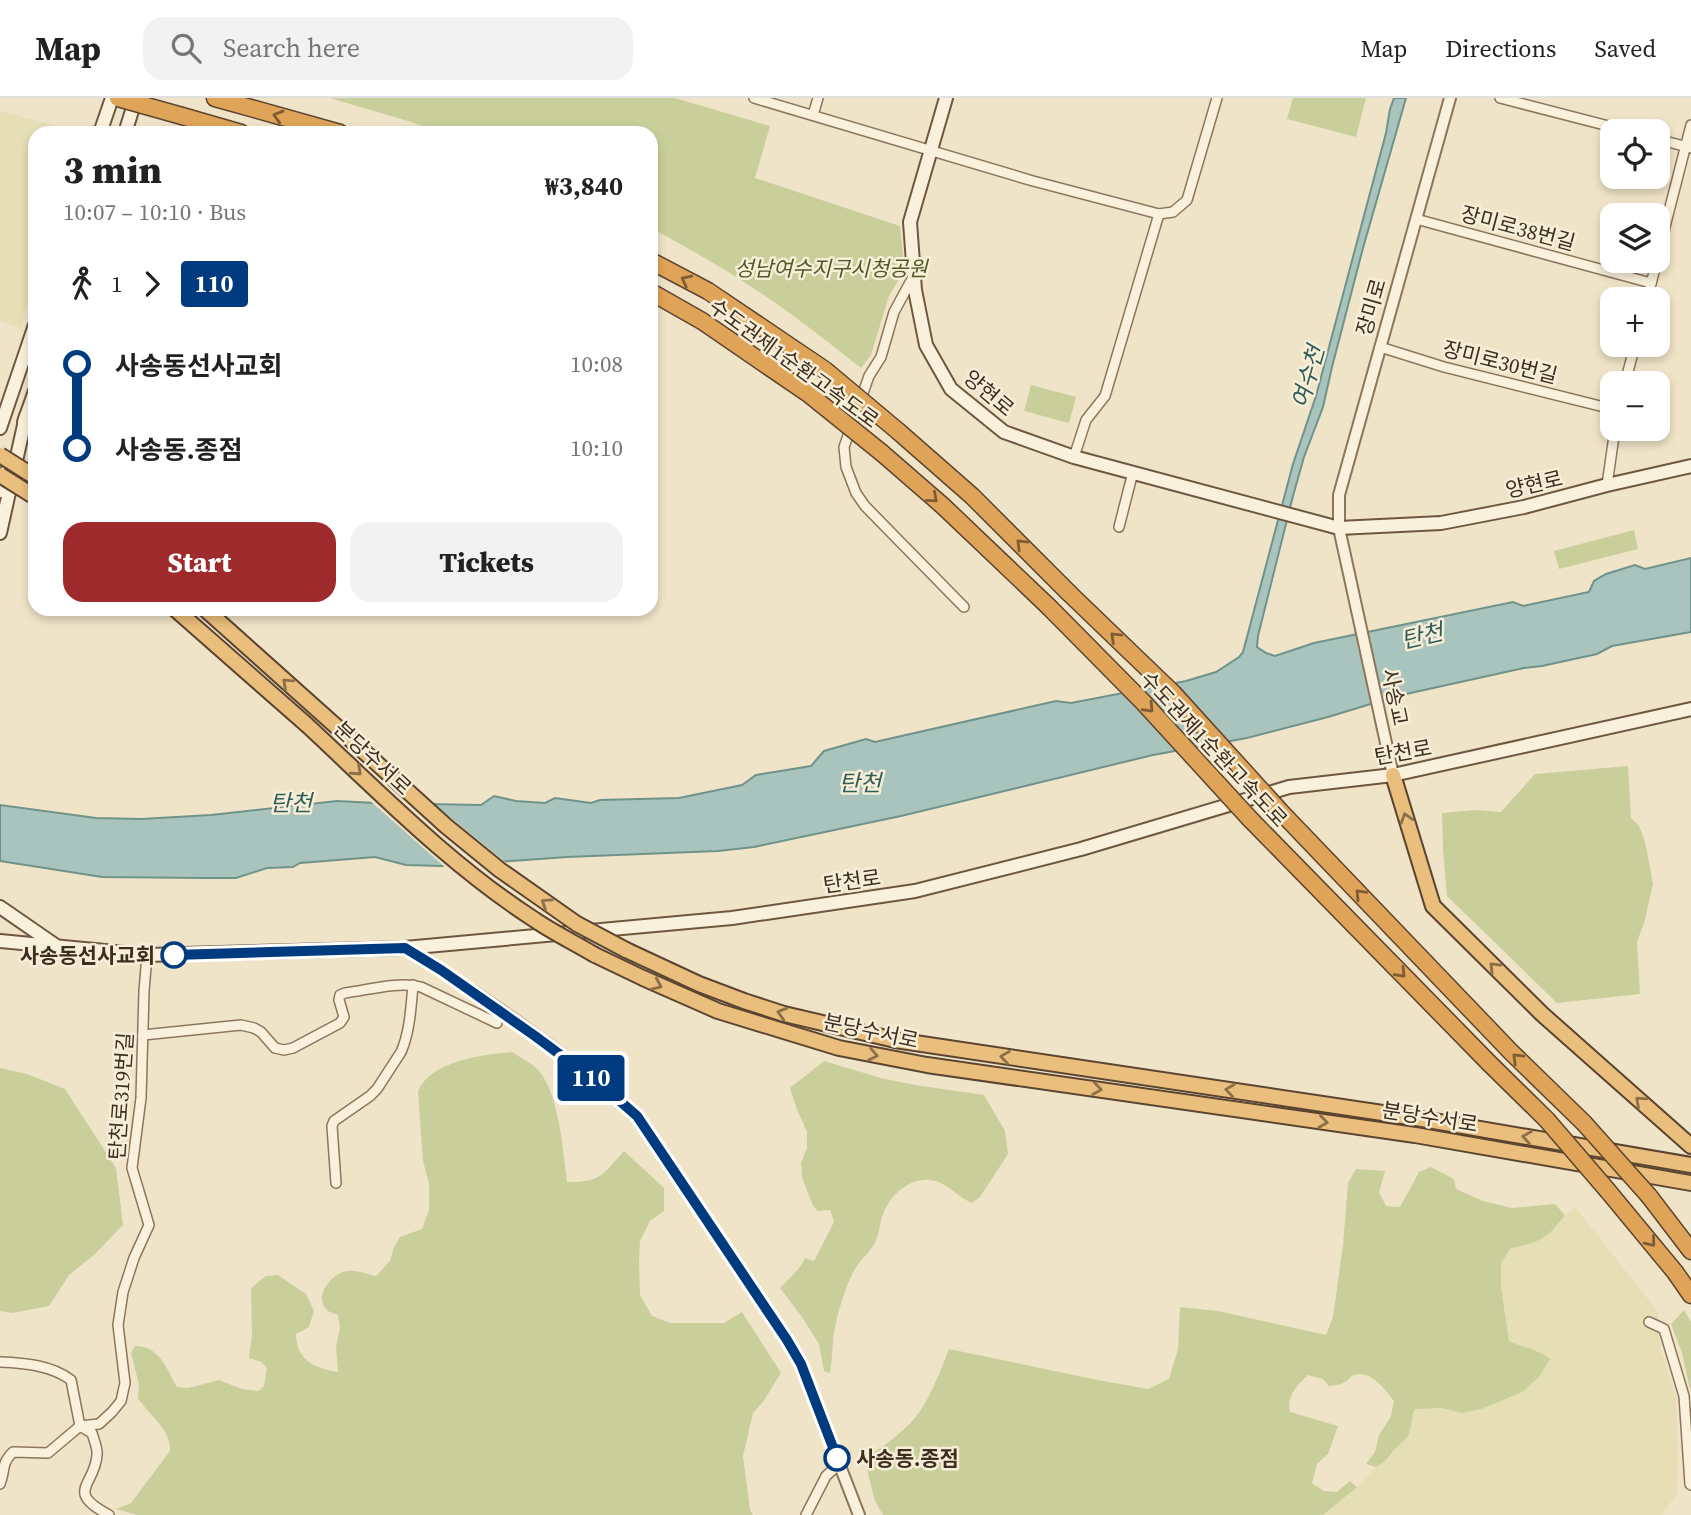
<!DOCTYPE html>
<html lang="en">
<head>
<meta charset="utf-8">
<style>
	:root { --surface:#fff; --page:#f2f2f2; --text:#222; --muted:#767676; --line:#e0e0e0; --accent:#9e2a2b }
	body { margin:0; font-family:"Source Serif 4","Noto Sans KR",serif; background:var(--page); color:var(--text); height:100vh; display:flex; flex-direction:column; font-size:26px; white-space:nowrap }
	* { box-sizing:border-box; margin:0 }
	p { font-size:23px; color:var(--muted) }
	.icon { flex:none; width:38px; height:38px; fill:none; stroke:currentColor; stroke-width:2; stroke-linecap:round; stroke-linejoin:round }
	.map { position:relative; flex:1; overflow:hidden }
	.drawer { position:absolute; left:28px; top:28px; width:630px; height:490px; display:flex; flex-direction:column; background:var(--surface); border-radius:21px; box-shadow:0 4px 10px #0003 }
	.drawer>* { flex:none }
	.badge { padding:0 14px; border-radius:5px; font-size:24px; line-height:46px }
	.controls { position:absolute; left:1600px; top:21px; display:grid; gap:14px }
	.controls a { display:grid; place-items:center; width:70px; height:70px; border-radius:14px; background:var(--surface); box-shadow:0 4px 10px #0003; font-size:35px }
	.map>.badge { position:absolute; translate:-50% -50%; box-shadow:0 0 0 4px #fff }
	.legs { display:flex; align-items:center; gap:10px; height:77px; padding:0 35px; font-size:23px }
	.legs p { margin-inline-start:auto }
	.overview { display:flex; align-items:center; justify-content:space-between; height:119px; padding:0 35px }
	h1 { font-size:38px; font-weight:800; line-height:52px }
	.primary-button { display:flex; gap:14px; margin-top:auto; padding:14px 35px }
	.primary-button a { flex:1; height:80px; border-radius:21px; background:var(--accent); color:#fff; font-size:28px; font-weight:800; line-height:80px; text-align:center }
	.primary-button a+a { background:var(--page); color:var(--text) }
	ul { padding:0 35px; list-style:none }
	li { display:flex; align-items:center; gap:24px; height:84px; font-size:26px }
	li i { display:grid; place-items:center; width:10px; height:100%; margin:0 9px; background:currentColor }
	li i::after { content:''; width:18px; height:18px; margin:-9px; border:5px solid; border-radius:50%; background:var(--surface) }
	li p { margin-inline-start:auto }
	li:first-child i { background:linear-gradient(#0000 50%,currentColor 0) }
	li:last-child i { background:linear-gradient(currentColor 50%,#0000 0) }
	header { display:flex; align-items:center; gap:42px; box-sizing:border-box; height:98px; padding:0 35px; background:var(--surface); border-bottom:2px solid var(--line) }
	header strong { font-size:33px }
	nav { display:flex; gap:38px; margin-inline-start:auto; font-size:24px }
	.search { width:490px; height:63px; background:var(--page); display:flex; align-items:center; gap:18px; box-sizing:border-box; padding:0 24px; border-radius:21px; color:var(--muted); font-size:26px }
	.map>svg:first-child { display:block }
	.farmland { fill:#e6deb5 }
	.green { fill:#c9cf9b }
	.water { fill:#a9c4bc; stroke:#6f938a; stroke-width:2 }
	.pier { fill:#f0e4c8 }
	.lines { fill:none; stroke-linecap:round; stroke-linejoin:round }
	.minor-casing { stroke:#8d765c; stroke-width:12 }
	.tertiary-casing { stroke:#8d765c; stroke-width:14 }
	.secondary-casing { stroke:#6f573f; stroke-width:16 }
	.trunk-casing { stroke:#5b4430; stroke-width:18 }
	.motorway-casing { stroke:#5b4430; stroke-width:19 }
	.minor { stroke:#faf1dc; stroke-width:9 }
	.tertiary { stroke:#faf1dc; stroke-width:10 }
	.secondary { stroke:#faf1dc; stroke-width:12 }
	.trunk { stroke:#eabe7c; stroke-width:14 }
	.motorway { stroke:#e0a458; stroke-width:16 }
	.trunk-bridge-casing { stroke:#5b4430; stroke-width:18; stroke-linecap:butt }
	.motorway-bridge-casing { stroke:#5b4430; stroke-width:19; stroke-linecap:butt }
	.trunk-bridge { stroke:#eabe7c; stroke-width:14 }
	.motorway-bridge { stroke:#e0a458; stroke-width:16 }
	.oneway { stroke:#7e5d36 }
	.oneway2 { stroke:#8b6f49 }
	.line-1-casing { stroke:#fff; stroke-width:16 }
	.line-1 { stroke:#003b80; stroke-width:10 }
	.stop-1-dot { fill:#fff; stroke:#003b80; stroke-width:3.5 }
	.labels { text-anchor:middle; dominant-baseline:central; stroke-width:5; stroke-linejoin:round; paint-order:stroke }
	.street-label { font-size:21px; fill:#3d2e20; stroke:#f7eed8 }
	.park-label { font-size:21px; font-style:italic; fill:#4d5a26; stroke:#f7eed8 }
	.stop-label { font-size:21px; font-weight:bold; fill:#3d2e20; stroke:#f7eed8; text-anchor:end }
	.water-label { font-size:23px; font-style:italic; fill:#2f5d5a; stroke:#f7eed8 }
</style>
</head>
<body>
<header>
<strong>Map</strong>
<div class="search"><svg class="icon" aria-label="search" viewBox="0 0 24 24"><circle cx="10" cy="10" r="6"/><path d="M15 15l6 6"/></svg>Search here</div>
<nav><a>Map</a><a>Directions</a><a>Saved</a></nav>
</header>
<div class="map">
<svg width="1691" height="1417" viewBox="0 0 1691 1417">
	<rect width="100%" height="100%" fill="#f0e4c8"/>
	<!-- farmland -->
	<g class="farmland">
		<path d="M 0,13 L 82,35 L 35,35 L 35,185 L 20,230 L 0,223 Z"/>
		<path d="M 1576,1110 L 1658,1214 L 1660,1249 L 1676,1299 L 1678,1362 L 1677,1395 L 1662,1417 L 1323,1417 L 1357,1389 L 1376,1369 L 1387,1363 L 1396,1350 L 1409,1336 L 1411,1319 L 1415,1311 L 1442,1310 L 1462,1315 L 1481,1311 L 1500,1302 L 1541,1254 L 1523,1250 L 1509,1243 L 1501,1189 L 1501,1164 L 1511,1150 L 1528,1147 L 1556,1130 L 1565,1117 Z"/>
	</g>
	<!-- green -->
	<g class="green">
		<path d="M 330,0 L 675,0 L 770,28 L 755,80 L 900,128 L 904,166 L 901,178 L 889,198 L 871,257 L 861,270 C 826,243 791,214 753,190 C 720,168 686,149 651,130 L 651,35 L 441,35 L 411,24 Z"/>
		<path d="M 1293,0 L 1366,0 L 1356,39 L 1287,21 Z"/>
		<path d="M 1031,287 L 1076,299 L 1069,325 L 1024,313 Z"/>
		<path d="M 1634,432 L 1638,451 L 1559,471 L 1554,453 Z"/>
		<path d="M 1628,668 L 1631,720 L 1639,728 L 1645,743 L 1653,786 L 1645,822 L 1637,844 L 1640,896 L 1557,905 L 1447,798 L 1443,751 L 1442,715 L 1476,712 L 1501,714 L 1535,676 Z"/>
		<path d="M 512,954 C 519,959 528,963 535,969 C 559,989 563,1054 567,1084 C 602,1084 602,1077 624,1053 L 664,1090 L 664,1113 L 650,1123 L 640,1143 L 639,1164 L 640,1197 L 652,1218 L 671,1225 L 724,1225 L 742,1214 L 781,1275 L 763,1304 L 753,1315 L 743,1358 L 750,1412 L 753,1417 L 137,1417 L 116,1411 L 131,1405 L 170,1353 C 171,1336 159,1326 149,1314 C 145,1310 142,1305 138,1301 L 139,1287 L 131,1255 L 135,1248 C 160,1248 166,1270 177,1289 L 188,1290 L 219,1282 L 242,1291 L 258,1293 L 264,1288 L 267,1270 L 262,1264 L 249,1260 L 252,1237 L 251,1190 L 266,1178 L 278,1177 L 306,1196 L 314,1213 L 309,1229 L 296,1236 C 296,1262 316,1271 338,1274 L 336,1249 L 340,1230 L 338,1217 C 335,1216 331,1215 328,1213 C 313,1200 329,1179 343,1174 C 353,1170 366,1176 376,1178 L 390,1163 L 394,1149 L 400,1139 L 422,1131 L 429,1112 L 429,1086 L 423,1063 L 418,993 C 432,962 482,957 512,954 Z"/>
		<path d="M 824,963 L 881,980 L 915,987 L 984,997 L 1005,1033 L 1008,1056 L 980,1099 L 972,1105 C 957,1099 947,1084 930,1082 C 909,1080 891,1097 884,1114 C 880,1122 880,1132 877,1140 C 872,1154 861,1160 855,1171 C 846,1186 834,1225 833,1243 C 832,1256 832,1262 830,1275 L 824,1273 L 819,1246 L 802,1219 L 780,1190 C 789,1180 799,1173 805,1160 L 814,1163 L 834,1124 L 830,1112 L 818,1113 L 813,1108 L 802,1079 L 801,1065 L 807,1050 L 807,1034 L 796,1009 L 790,990 Z"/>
		<path d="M 0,970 L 27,976 L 65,991 L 116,1070 L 123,1127 L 94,1157 L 69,1177 L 49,1208 L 13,1215 L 0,1213 Z"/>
		<path d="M 1431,1069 L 1454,1081 L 1456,1091 L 1483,1103 L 1512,1110 L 1555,1106 L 1565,1117 C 1548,1140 1539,1145 1511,1150 L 1501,1165 L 1501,1189 L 1509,1243 C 1523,1250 1538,1251 1550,1261 L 1539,1279 L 1522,1294 L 1481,1311 L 1462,1315 L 1442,1310 L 1415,1311 C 1411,1319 1412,1330 1408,1338 C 1405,1343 1399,1346 1396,1350 C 1388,1359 1388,1363 1376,1369 L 1366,1366 L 1375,1354 L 1379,1337 L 1391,1318 L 1394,1303 C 1386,1292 1370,1271 1354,1277 C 1350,1278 1349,1282 1345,1284 C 1341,1287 1335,1287 1329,1288 L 1323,1281 L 1308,1277 C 1297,1287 1286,1299 1290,1314 L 1338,1328 L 1328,1356 L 1317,1366 L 1312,1385 L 1324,1393 L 1337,1394 L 1350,1383 L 1357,1389 L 1323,1417 L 883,1417 L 875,1403 L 864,1360 C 882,1350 901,1336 915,1320 C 930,1301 940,1274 949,1251 L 1098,1282 L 1148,1291 L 1169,1281 L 1178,1251 L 1180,1209 L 1218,1213 L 1326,1237 L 1333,1219 L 1343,1147 L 1348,1085 L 1356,1071 L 1385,1073 L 1379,1094 L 1386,1108 L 1400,1109 L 1419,1074 Z"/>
		<path d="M 1684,1212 L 1691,1224 L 1691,1296 L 1682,1255 L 1671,1226 Z"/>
	</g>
	<!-- water -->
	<path class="water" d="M 1394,0 L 1406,0 L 1363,150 L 1332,269 L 1323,309 L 1304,359 L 1293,398 L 1258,538 L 1257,549 L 1266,555 L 1275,558 L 1314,545 L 1513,504 L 1523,508 L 1589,494 L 1594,483 L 1606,476 L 1635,467 L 1645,471 L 1691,460 L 1691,534 L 1612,548 L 1597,556 L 1542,568 L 1524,570 L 1397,598 L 1328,619 L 1247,640 L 1153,657 L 901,718 L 754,749 L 718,753 L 567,759 L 441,768 L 406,767 L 375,759 L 300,765 L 293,769 L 267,770 L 236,780 L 202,780 L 102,779 L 0,763 L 0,707 L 96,720 L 141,721 L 211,717 L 337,703 L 376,705 L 481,707 L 494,698 L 516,703 L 545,705 L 555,700 L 591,705 L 600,702 L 679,700 L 742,687 L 756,677 L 811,668 L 824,653 L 866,641 L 875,644 L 1056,603 L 1071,605 L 1186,583 L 1216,574 L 1239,559 L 1243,554 L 1293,366 L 1316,298 L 1386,35 L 1390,11 Z"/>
	<!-- pier -->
	<path class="pier" d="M 368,701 L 429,702 L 509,767 L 447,771 Z"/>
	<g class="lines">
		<!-- minor casing -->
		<g class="minor-casing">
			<g id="minor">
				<path d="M 754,0 L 1033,83 L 1159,116"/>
				<path d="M 1500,0 L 1628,33"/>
				<path d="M 813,17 L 818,0"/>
				<path d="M 1657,41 L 1691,50"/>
				<path d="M 1416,121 L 1651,185"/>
				<path d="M 1657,160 L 1691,27"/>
				<path d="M 913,179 L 894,214 L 881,259 L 869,278 L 844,349 L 846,369 L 856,395 L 865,408 L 964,509"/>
				<path d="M 1647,201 L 1657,163"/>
				<path d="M 1380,249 L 1444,269 L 1612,311"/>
				<path d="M 1625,285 L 1635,247"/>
				<path d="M 1074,359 L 1086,322 L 1105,298 L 1159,116 L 1173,114 L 1187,102 L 1217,0"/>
				<path d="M 1607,387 L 1615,331"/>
				<path d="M 1119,429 L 1133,374"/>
				<path d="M 143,937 L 241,927 L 254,930 L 261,934 L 275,950 L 284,952 L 293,950 L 340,925 L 344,919 L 339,902 L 340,897 L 345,895 C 369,892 397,883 421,889 L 497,925"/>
				<path d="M 336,1085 L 332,1028 L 334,1023 L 370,998 L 377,991 L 401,954 C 410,934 411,908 413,887"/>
				<path d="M 1649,1224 L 1664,1231 L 1684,1298 L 1690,1386 L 1691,1387"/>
				<path d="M 0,1264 C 24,1265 51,1267 71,1282 L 80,1328 L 92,1335 C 94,1342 98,1351 97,1357 C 95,1388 64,1393 109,1417"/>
				<path d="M 0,1386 C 6,1372 0,1367 13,1354 L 48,1355 L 80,1328 L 99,1326 L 112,1314 L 121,1303 L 125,1285 L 118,1227 L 123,1194 L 134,1160 L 149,1127 L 132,1070 L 141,1000 L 144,893 L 147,857"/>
				<path d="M 806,1417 L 826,1378 L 839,1366"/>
			</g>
		</g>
		<!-- tertiary casing -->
		<g class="tertiary-casing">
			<g id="tertiary">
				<path d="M 1393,677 L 1339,430 L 1339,397 L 1450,0"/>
				<path d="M 405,850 C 485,899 567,956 637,1018 L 787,1242 L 801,1267 L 859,1417"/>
			</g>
		</g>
		<!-- secondary casing -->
		<g class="secondary-casing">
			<g id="secondary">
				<path d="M 946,0 L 910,124 L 915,192 L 926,247 L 951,291 L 1004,334 L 1074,359 L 1339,430 L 1441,425 L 1524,409 L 1607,387 L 1691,368"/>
				<path d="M 100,35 L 112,0"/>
				<path d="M 125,35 L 136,0"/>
				<path d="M 24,324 L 35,293"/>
				<path d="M 0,330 L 35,227"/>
				<path d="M 0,393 L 8,371"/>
				<path d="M 0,435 L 26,318"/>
				<path d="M 0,809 L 55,847"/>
				<path d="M 0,843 L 147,857 L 405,850 L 732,820 L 915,793 L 1081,751 L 1289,689 L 1393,677 L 1691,611"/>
			</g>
		</g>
		<!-- trunk casing -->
		<g class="trunk-casing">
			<g id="trunk">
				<path d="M 175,511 L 307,627"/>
				<path d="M 205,511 L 338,630"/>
				<path d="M 1393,677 L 1433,808 L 1542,916 L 1691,1048"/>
				<path d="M 626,852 L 699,886 L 744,903 L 784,916 L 895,942 L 1416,1020 L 1691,1067"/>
				<path d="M 595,857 L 643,880 L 718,913 L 839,950 L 927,967 L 1415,1037 L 1691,1085"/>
			</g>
		</g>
		<!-- motorway casing -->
		<g class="motorway-casing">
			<g id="motorway">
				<path d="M 215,0 L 340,35"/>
				<path d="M 182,18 L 241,35"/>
				<path d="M 651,163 L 708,193 L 825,272"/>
				<path d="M 651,194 L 702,223 L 810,297"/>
				<path d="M 899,334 L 972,398 L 1069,495"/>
				<path d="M 882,355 L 943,408 L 1049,509"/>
				<path d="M 1280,713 L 1511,954 L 1584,1025"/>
				<path d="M 1250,721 L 1490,966 L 1547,1022"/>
				<path d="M 1608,1093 L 1675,1174 L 1691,1197"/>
				<path d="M 1649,1098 L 1691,1153"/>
			</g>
		</g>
		<!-- minor -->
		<use href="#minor" class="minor"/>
		<!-- tertiary -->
		<use href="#tertiary" class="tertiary"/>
		<!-- secondary -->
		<use href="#secondary" class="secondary"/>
		<!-- trunk -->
		<use href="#trunk" class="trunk"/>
		<!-- motorway -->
		<use href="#motorway" class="motorway"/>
		<!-- trunk-bridge casing -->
		<g class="trunk-bridge-casing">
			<g id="trunk-bridge">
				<path d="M 0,357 L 35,379"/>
				<path d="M 0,377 L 35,399"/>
				<path d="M 307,627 C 380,695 451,768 535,822 C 554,835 575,845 595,857"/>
				<path d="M 338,630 L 446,728 L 500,772 L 577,826 L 626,852"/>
			</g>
		</g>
		<!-- motorway-bridge casing -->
		<g class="motorway-bridge-casing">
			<g id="motorway-bridge">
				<path d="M 118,0 L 182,18"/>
				<path d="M 825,272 L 899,334"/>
				<path d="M 810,297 L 882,355"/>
				<path d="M 1069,495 L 1173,595 L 1280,713"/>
				<path d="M 1049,509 L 1143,604 L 1250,721"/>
				<path d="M 1547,1022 L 1608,1093"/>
				<path d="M 1584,1025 L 1649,1098"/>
			</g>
		</g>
		<!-- trunk-bridge -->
		<use href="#trunk-bridge" class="trunk-bridge"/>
		<!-- motorway-bridge -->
		<use href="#motorway-bridge" class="motorway-bridge"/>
	</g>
	<!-- one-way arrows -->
	<defs><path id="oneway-chevron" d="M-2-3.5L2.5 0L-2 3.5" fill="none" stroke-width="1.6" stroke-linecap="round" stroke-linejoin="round" transform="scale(1.75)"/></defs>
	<g class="oneway">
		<use href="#oneway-chevron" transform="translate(278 18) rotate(-164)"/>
		<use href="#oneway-chevron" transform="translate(686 182) rotate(-153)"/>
		<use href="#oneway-chevron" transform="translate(933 400) rotate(41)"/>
		<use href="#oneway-chevron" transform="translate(1021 446) rotate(-135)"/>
		<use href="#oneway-chevron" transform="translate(1115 539) rotate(-136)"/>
		<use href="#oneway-chevron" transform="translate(1149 610) rotate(47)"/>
		<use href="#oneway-chevron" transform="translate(1360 796) rotate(-134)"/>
		<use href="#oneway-chevron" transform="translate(1401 875) rotate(46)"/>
		<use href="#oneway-chevron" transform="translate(1517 960) rotate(-135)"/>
		<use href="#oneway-chevron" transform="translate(1651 1144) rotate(51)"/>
	</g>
	<g class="oneway2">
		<use href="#oneway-chevron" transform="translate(287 585) rotate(-138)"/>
		<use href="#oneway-chevron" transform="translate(357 673) rotate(43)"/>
		<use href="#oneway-chevron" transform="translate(1406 720) rotate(-107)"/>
		<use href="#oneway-chevron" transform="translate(546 805) rotate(-146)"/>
		<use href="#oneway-chevron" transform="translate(1494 869) rotate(-135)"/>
		<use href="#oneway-chevron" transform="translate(657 887) rotate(24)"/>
		<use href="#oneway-chevron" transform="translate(782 915) rotate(-164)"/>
		<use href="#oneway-chevron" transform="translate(873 957) rotate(11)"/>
		<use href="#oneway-chevron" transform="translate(1005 959) rotate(-172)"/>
		<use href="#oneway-chevron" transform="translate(1097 991) rotate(8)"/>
		<use href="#oneway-chevron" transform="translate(1230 992) rotate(-172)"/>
		<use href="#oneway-chevron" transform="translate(1640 1003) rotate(-138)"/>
		<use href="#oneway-chevron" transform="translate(1323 1024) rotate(8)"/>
		<use href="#oneway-chevron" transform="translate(1527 1039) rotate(-170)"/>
	</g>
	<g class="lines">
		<!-- line-1 casing -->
		<g class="line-1-casing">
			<path id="line-1" d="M 174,857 L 405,850 L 441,872 L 535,938 L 605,990 L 637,1018 L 787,1242 L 801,1266 L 837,1360"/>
		</g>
		<!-- line-1 -->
		<use href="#line-1" class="line-1"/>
	</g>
	<!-- markers -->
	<g class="stop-1-dot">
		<circle cx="174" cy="857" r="12"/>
		<circle cx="837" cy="1360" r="12"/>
	</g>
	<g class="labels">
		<!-- street labels -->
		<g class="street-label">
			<text transform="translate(1518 130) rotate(15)">장미로38번길</text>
			<text transform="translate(1371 209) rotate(-74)">장미로</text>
			<text transform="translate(1500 264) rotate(14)">장미로30번길</text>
			<text transform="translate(794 265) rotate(36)">수도권제1순환고속도로</text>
			<text transform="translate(989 295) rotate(40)">양현로</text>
			<text transform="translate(1534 386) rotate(-13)">양현로</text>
			<text transform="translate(1395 599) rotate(78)">사송교</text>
			<text transform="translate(1214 651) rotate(47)">수도권제1순환고속도로</text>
			<text transform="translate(1403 654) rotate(-10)">탄천로</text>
			<text transform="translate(373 660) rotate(43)">분당수서로</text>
			<text transform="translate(852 783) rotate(-8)">탄천로</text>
			<text transform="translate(871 933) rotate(12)">분당수서로</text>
			<text transform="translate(121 998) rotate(-86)">탄천로319번길</text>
			<text transform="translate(1430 1019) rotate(9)">분당수서로</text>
		</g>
		<!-- park labels -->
		<g class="park-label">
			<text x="831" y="170">성남여수지구시청공원</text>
		</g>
		<!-- stop labels -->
		<g class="stop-label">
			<text x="155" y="857">사송동선사교회</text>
			<text x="856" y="1360" text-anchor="start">사송동.종점</text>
		</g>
		<!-- water labels -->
		<g class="water-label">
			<text transform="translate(1308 279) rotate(-74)">여수천</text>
			<text transform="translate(1422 538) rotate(-13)">탄천</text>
			<text x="860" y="685">탄천</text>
			<text x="291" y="705">탄천</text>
		</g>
	</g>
</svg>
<div class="controls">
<a><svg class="icon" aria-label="locate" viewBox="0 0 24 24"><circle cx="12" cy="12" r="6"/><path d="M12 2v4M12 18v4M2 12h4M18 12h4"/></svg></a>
<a><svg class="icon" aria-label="layers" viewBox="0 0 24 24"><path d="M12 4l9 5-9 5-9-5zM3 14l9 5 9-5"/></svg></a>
<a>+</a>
<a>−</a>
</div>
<b class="badge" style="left:591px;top:980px;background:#003b80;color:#fff">110</b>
<section class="drawer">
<div class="overview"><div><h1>3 min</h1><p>10:07 – 10:10 · Bus</p></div><b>₩3,840</b></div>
<div class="legs"><svg class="icon" aria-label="walk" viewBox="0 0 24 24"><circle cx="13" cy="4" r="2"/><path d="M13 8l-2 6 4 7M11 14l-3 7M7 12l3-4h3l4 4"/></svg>1<svg class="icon" aria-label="forward" viewBox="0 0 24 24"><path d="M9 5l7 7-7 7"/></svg><b class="badge" style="background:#003b80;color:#fff">110</b></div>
<ul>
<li><i style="color:#003b80"></i><b>사송동선사교회</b><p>10:08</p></li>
<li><i style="color:#003b80"></i><b>사송동.종점</b><p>10:10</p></li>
</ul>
<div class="primary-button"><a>Start</a><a>Tickets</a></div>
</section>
</div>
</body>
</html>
